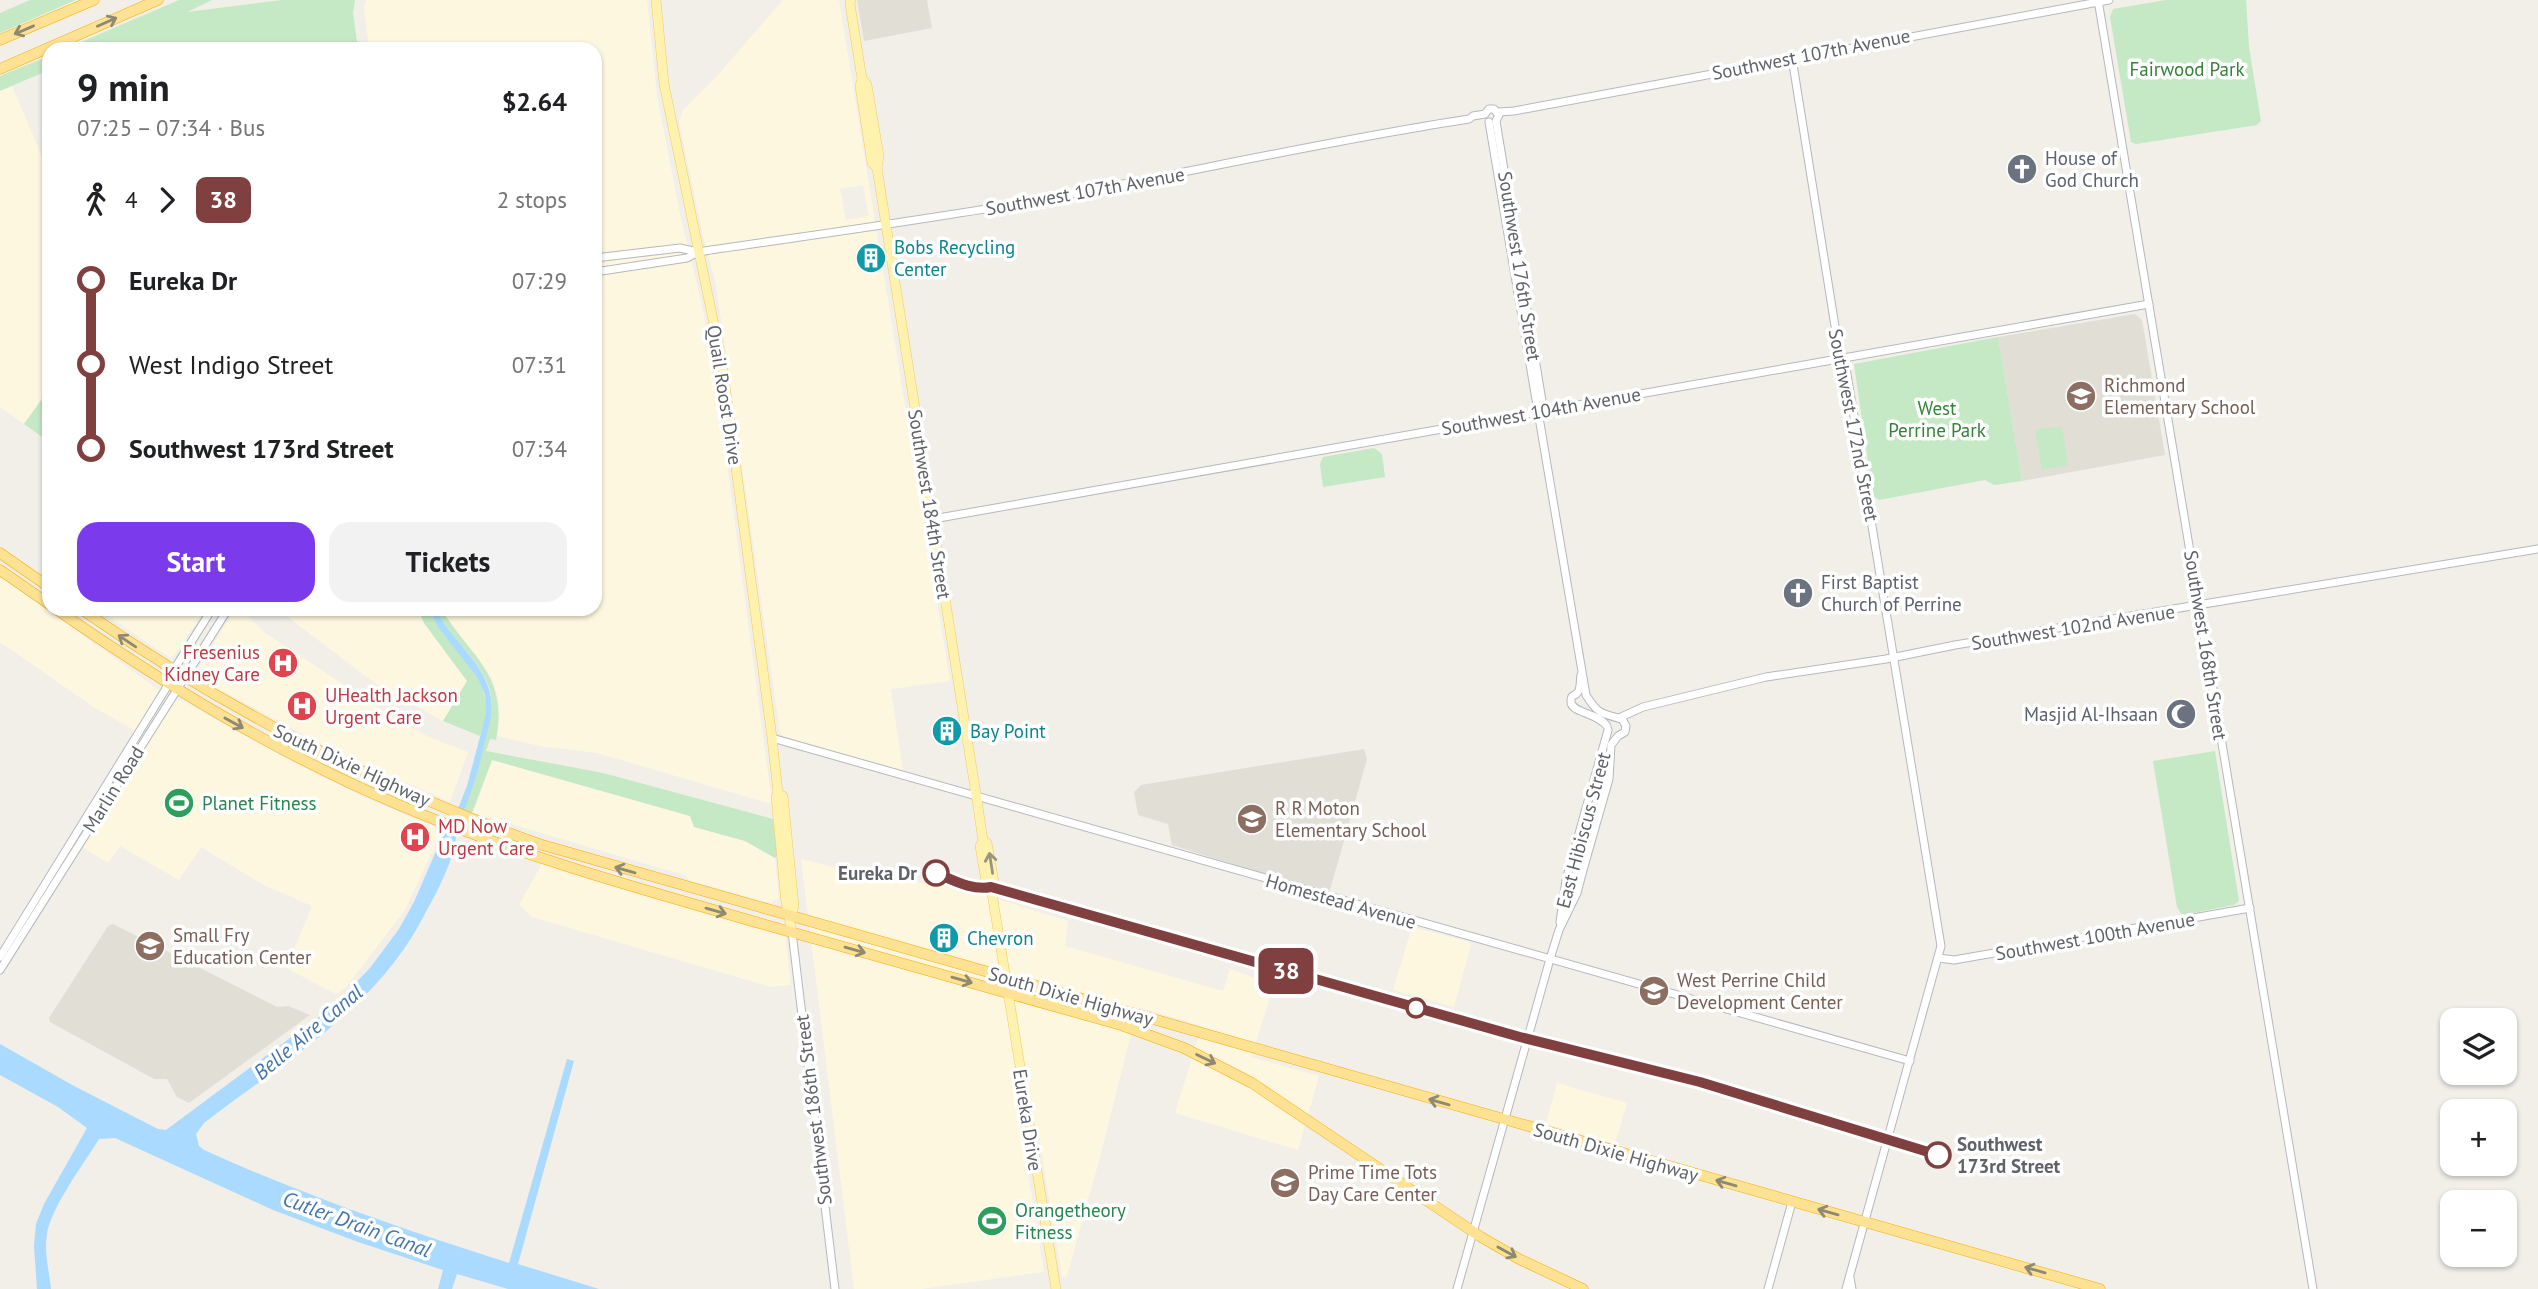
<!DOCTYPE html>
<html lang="en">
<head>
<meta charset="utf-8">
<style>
	:root { --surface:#fff; --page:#f2f2f2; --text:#202124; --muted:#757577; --accent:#7c3aed }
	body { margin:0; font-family:"PT Sans",sans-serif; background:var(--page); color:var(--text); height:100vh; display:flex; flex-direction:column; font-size:26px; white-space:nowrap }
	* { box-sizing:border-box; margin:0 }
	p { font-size:23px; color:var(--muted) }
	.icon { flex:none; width:38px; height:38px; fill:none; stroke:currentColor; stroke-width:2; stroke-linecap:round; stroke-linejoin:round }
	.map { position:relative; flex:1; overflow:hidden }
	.panel { position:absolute; left:42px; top:42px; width:560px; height:574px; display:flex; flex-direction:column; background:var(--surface); border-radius:21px; box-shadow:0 2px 5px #0004 }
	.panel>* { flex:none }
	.badge { padding:0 14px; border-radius:10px; font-size:24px; line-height:46px }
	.buttons { position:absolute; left:2440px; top:1008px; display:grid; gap:14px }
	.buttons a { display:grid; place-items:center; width:77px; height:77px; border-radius:14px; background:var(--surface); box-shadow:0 2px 5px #0004; font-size:35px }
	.map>.badge { position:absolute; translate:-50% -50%; box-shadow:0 0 0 4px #fff }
	.legs { display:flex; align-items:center; gap:10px; height:77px; padding:0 35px; font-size:23px }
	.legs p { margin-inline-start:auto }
	.head { display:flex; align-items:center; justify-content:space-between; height:119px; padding:0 35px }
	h1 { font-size:38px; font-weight:700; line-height:52px }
	.action { display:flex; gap:14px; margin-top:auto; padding:14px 35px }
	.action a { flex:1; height:80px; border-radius:21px; background:var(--accent); color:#fff; font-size:28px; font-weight:700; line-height:80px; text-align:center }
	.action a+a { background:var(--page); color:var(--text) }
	ul { padding:0 35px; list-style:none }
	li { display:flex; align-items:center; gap:24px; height:84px; font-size:26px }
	li i { display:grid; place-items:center; width:10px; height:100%; margin:0 9px; background:currentColor }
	li i::after { content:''; width:18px; height:18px; margin:-9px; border:5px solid; border-radius:50%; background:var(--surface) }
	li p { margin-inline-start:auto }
	li:first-child i { background:linear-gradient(#0000 50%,currentColor 0) }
	li:last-child i { background:linear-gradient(currentColor 50%,#0000 0) }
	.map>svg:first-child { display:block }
	.commercial { fill:#fef7e0; fill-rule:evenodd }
	.education { fill:#e1ded6 }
	.green { fill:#c5e8c5 }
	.water { fill:#aadaff }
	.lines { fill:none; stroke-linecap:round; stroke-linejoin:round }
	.minor-casing { stroke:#b5b8bc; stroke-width:9 }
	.major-casing { stroke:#f2c960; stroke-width:10 }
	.highway-casing { stroke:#f9ab00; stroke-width:11 }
	.minor { stroke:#fff; stroke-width:7 }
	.major { stroke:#fff2af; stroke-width:9 }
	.highway { stroke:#fde293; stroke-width:10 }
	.oneway { stroke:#8e8975 }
	.oneway2 { stroke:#979581 }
	.line-1-casing { stroke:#fff; stroke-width:16 }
	.line-1 { stroke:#804040; stroke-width:10 }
	.stop-1-dot { fill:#fff; stroke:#804040; stroke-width:3.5 }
	.labels { text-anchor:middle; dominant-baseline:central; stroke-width:7; stroke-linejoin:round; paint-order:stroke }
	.street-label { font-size:19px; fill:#5f6368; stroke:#fff }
	.park-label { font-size:19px; fill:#348238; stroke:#fff }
	.worship-label { font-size:19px; fill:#5b616d; stroke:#fff; text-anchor:start }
	.culture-label { font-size:19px; fill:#0d838f; stroke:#fff; text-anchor:start }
	.education-label { font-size:19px; fill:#785e54; stroke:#fff; text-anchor:start }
	.health-label { font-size:19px; fill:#be3a42; stroke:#fff; text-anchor:start }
	.leisure-label { font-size:19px; fill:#27864d; stroke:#fff; text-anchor:start }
	.stop-label { font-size:19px; font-weight:bold; fill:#5f6368; stroke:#fff; text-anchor:end }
	.water-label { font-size:21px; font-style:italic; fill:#4174aa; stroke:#fff }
</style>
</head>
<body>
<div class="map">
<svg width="2538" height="1289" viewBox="0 0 2538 1289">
	<rect width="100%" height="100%" fill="#f1efe8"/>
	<!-- commercial -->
	<g class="commercial">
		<path d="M 366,0 L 647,0 L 657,96 L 681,219 L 702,305 L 717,389 L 772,804 L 597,753 L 540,746 L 497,736 L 500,717 L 499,702 L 492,679 L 441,609 L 595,609 L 595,49 L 369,49 L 364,8 Z"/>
		<path d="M 783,0 L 839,0 L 950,681 L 891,689 L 903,772 L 783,736 L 780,732 L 716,285 L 703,236 L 679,122 L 683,110 L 717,76 ZM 863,185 L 869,216 L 846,220 L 840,189 Z"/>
		<path d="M 12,86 L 49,173 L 49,442 L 0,407 L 0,91 Z"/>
		<path d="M 0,576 L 159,690 L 136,731 L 95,708 L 0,642 Z"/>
		<path d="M 98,609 L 205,609 L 175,655 L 170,658 Z"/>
		<path d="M 235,609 L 241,609 L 264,632 L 400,722 L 427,736 L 468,752 L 450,802 L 338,753 L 198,678 L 197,671 Z"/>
		<path d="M 277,609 L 418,609 L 424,623 L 467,681 L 443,721 L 376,684 Z"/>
		<path d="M 173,700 L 183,701 L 283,757 L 368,799 L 435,827 L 440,835 L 405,910 L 346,987 L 336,994 L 286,968 L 312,906 L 264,885 L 201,847 L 179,880 L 120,846 L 108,863 L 81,846 Z"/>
		<path d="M 492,760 L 690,816 L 694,827 L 745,841 L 775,858 L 779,898 L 771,903 L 691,881 L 684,875 L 473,813 Z"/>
		<path d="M 801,859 L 873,877 L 963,888 L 1068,921 L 1065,946 L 1223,991 L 1230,969 L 1274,985 L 1251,1057 L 1319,1076 L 1298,1150 L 1175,1113 L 1202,1026 L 1138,1007 L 1100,1157 L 1067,1276 L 1062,1277 L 1039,1138 L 1023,1141 L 1044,1272 L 921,1289 L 854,1289 Z"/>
		<path d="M 543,862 L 785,933 L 791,985 L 771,987 L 532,917 L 519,905 Z"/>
		<path d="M 1412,927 L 1469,942 L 1471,945 L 1454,1007 L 1393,990 Z"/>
		<path d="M 1557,1083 L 1627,1103 L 1615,1144 L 1546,1124 Z"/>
	</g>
	<!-- education -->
	<g class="education">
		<path d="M 857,0 L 927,0 L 932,28 L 864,41 Z"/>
		<path d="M 2135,314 L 2142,320 L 2165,455 L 2022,481 L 1998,337 Z"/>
		<path d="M 1364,749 L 1367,759 L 1330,890 L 1308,888 L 1172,845 L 1168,824 L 1138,815 L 1134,792 L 1141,785 Z"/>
		<path d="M 113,924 L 277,1007 L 288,1006 L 310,1015 L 189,1103 L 177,1097 L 167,1079 L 154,1079 L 50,1022 L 49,1018 L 108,926 Z"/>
	</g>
	<!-- green -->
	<g class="green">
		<path d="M 30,0 L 76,0 L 0,33 L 0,13 Z"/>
		<path d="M 179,0 L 212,0 L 187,12 L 282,0 L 355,0 L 353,13 L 358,49 L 65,49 Z"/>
		<path d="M 2166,0 L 2246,0 L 2249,47 L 2261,121 L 2257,125 L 2136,144 L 2131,142 L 2110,17 L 2113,9 Z"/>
		<path d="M 49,56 L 49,70 L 0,91 L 0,76 Z"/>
		<path d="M 1998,337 L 2022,481 L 1994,485 L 1985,480 L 1879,500 L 1873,496 L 1854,364 Z"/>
		<path d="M 49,389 L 49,442 L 24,424 Z"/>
		<path d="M 2062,426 L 2068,465 L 2042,470 L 2035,430 Z"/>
		<path d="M 1374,448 L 1382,454 L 1385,477 L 1323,487 L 1320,464 L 1323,457 Z"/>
		<path d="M 418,609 L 429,609 C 444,646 490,671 486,715 C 485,722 482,729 480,736 L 443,721 L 467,681 L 424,623 Z"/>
		<path d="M 436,609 L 441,609 C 472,659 508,673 496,740 L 490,739 L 486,751 L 603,773 L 773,819 L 777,856 L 775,858 L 745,841 L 694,827 L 690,816 L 492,760 L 472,813 L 464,810 C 473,790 478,769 483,748 C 491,714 500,699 478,666 C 465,647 445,630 436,609 Z"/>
		<path d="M 2215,751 L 2239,901 L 2234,905 L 2182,915 L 2177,907 L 2153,761 Z"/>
	</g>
	<!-- water -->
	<path class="water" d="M 429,609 L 436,609 C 450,640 482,659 490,693 C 495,715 487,730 483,750 C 478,774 470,797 460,820 C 454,833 457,835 455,845 C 449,871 433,899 420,923 C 371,1012 282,1063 204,1123 L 196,1134 L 199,1146 L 204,1150 C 303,1195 405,1230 509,1263 L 567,1059 L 574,1061 L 518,1264 L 599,1289 L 508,1289 L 457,1274 L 452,1289 L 438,1289 L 443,1270 L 358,1242 L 273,1210 L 115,1138 L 99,1139 C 85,1162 50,1209 47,1234 C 44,1252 49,1271 51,1289 L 37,1289 L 34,1246 L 36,1224 L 44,1204 L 87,1128 L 58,1107 L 0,1075 L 0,1044 L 74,1086 L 158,1129 L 166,1130 L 332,1007 L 370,968 L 399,929 L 414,902 L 440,842 L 454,819 L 467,786 L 486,714 L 485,695 L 477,677 L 438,627 Z"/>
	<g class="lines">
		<!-- minor casing -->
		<g class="minor-casing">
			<g id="minor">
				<path d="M 2098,0 L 2313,1289"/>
				<path d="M 1792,58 L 1839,351 L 1846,368 L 1941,946 L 1846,1289"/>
				<path d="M 1498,112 L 1514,111 L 2109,0"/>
				<path d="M 595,258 L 680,248 L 698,252"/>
				<path d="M 595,272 L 687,258 L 698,252 C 812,235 925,220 1038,200 C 1182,174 1325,141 1469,119 L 1473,116 L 1485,114 L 1489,109 L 1494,109 L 1499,115 L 1496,121 L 1542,401 L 1540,411"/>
				<path d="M 933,519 L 2149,304"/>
				<path d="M 1581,675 C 1580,680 1581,688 1578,692 C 1574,698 1571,693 1571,701 C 1570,713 1597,712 1607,726"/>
				<path d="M 1619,718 L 1643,707 L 1766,677 L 1886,659 L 1955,645 L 2538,549"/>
				<path d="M 772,738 L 1910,1061"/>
				<path d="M 1560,922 L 1566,880 L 1608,730"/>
				<path d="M 792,932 L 835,1289"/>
				<path d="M 0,957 L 165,690 L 178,663 L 212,609"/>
				<path d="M 1939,958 L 1954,960 L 2250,908"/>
				<path d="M 0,970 L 228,609"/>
				<path d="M 1850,1278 L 1852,1289"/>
				<path d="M 1457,1289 L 1550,959 L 1559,930 L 1577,893 L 1583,870 L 1609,779 L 1611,745 L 1618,736 L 1625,732 L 1626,726 L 1622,719 C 1601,714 1597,713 1586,695 L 1489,122"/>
				<path d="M 1768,1289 L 1792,1202"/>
			</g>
		</g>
		<!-- major casing -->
		<g class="major-casing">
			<g id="major">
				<path d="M 656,0 L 664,84 L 722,363 L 772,738 L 778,793 L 776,797 L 786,903 L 792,932"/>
				<path d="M 851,0 L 850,4 L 862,79 L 867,85 L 879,156 L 877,168 L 978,807 L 983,841 L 987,843 L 994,882 L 991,887 L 986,881 L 980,846 L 983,841"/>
				<path d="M 862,79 L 860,86 L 872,163 L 877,168"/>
				<path d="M 778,793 L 783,796 L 794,906 L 791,916"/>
				<path d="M 991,887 L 1056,1289"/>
			</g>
		</g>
		<!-- highway casing -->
		<g class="highway-casing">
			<g id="highway">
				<path d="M 0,40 L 94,0"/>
				<path d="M 0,69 L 158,0"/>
				<path d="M 0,553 L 49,587"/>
				<path d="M 0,570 L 49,604"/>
				<path d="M 56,609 C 164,684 275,752 397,804 C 514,854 636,888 759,923 C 880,957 1000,991 1121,1025 L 1184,1048 L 1252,1083 L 1481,1237 L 1519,1259 L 1583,1289"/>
				<path d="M 81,609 C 226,710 372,784 539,844 L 2100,1289"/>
			</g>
		</g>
		<!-- minor -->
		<use href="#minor" class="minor"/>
		<!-- major -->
		<use href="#major" class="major"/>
		<!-- highway -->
		<use href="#highway" class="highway"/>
	</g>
	<!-- one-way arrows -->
	<defs><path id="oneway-shaft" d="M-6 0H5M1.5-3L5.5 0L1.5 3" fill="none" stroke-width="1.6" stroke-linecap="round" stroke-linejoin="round" transform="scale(1.75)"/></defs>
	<g class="oneway">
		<use href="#oneway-shaft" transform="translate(107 22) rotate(-24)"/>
		<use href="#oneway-shaft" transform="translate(24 30) rotate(157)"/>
		<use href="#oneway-shaft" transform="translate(127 641) rotate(-146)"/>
		<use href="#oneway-shaft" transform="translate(234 723) rotate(29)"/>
		<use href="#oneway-shaft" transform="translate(625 870) rotate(-164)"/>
		<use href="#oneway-shaft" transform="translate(716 911) rotate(16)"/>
		<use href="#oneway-shaft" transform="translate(855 950) rotate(16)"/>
		<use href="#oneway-shaft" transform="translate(962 980) rotate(16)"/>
		<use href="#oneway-shaft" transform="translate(1206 1059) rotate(26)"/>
		<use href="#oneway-shaft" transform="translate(1439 1102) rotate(-164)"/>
		<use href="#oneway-shaft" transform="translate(1726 1183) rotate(-164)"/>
		<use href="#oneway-shaft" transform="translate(1828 1212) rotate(-164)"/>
		<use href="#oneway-shaft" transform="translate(1507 1252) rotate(29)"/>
		<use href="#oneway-shaft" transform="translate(2035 1270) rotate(-164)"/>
	</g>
	<use class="oneway2" href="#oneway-shaft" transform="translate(991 863) rotate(-99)"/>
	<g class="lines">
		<!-- line-1 casing -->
		<g class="line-1-casing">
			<path id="line-1" d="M 936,873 C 953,880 972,891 991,887 L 1520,1037 L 1700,1082 L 1938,1155"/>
		</g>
		<!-- line-1 -->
		<use href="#line-1" class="line-1"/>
	</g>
	<!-- icons -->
	<defs>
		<g id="church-disc" transform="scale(1.575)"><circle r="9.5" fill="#6b7280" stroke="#fff"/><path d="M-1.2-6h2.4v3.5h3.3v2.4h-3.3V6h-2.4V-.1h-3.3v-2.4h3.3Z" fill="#fff"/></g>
		<g id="building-disc" transform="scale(1.575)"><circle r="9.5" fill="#0f9aa8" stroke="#fff"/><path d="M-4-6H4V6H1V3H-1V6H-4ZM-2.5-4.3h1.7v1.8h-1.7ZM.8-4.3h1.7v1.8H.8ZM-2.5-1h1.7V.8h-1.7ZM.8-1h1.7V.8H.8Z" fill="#fff"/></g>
		<g id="school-disc" transform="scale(1.575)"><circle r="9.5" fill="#8d6e63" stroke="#fff"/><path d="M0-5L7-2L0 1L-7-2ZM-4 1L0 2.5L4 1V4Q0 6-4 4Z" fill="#fff"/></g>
		<g id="hospital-disc" transform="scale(1.575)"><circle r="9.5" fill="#e0444e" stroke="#fff"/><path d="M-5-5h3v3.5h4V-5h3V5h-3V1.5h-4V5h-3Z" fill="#fff"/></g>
		<g id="mosque-disc" transform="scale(1.575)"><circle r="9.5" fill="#6b7280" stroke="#fff"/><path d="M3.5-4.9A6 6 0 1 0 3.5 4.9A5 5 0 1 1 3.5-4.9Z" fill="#fff"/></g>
		<g id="stadium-disc" transform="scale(1.575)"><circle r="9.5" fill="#2e9e5b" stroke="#fff"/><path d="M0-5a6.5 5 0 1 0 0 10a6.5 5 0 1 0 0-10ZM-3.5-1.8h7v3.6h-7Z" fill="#fff"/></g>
	</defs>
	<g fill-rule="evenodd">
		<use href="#church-disc" x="2022" y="169"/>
		<use href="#building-disc" x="871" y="258"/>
		<use href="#school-disc" x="2081" y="396"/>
		<use href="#church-disc" x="1798" y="593"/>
		<use href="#hospital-disc" x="283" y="663"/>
		<use href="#hospital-disc" x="302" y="706"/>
		<use href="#mosque-disc" x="2181" y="714"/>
		<use href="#building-disc" x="947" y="731"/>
		<use href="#stadium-disc" x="179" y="803"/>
		<use href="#school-disc" x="1252" y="819"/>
		<use href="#hospital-disc" x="415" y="837"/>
		<use href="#building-disc" x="944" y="938"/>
		<use href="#school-disc" x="150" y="946"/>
		<use href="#school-disc" x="1654" y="991"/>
		<use href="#school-disc" x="1285" y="1183"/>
		<use href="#stadium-disc" x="992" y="1221"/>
	</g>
	<!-- markers -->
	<g class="stop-1-dot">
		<circle cx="936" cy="873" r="12"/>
		<circle cx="1416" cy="1008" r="9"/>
		<circle cx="1938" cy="1155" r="12"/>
	</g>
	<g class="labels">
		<!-- street labels -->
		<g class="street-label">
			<text transform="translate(1811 54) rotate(-11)">Southwest 107th Avenue</text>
			<text transform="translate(1085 191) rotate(-10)">Southwest 107th Avenue</text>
			<text transform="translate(1520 266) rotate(81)">Southwest 176th Street</text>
			<text transform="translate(725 395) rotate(81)">Quail Roost Drive</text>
			<text transform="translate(1541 411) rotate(-10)">Southwest 104th Avenue</text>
			<text transform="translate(1854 425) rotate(79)">Southwest 172nd Street</text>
			<text transform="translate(930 504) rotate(81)">Southwest 184th Street</text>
			<text transform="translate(2073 627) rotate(-9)">Southwest 102nd Avenue</text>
			<text transform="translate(2206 645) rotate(81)">Southwest 168th Street</text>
			<text transform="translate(352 765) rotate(25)">South Dixie Highway</text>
			<text transform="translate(113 789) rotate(-58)">Marlin Road</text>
			<text transform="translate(1583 830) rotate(-75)">East Hibiscus Street</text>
			<text transform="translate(1341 901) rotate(16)">Homestead Avenue</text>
			<text transform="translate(2095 936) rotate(-10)">Southwest 100th Avenue</text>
			<text transform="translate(1071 996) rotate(16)">South Dixie Highway</text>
			<text transform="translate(813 1110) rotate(-97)">Southwest 186th Street</text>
			<text transform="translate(1028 1120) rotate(81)">Eureka Drive</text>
			<text transform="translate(1616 1152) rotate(16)">South Dixie Highway</text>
		</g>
		<!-- park labels -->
		<g class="park-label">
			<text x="2187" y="69">Fairwood Park</text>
			<text x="1937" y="408">West<tspan x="1937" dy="22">Perrine Park</tspan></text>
		</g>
		<!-- worship labels -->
		<g class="worship-label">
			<text x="2045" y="158">House of<tspan x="2045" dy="22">God Church</tspan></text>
			<text x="1821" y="582">First Baptist<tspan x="1821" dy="22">Church of Perrine</tspan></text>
			<text x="2158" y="714" text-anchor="end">Masjid Al-Ihsaan</text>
		</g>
		<!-- culture labels -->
		<g class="culture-label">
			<text x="894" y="247">Bobs Recycling<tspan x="894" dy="22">Center</tspan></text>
			<text x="970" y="731">Bay Point</text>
			<text x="967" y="938">Chevron</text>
		</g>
		<!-- education labels -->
		<g class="education-label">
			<text x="2104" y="385">Richmond<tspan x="2104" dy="22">Elementary School</tspan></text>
			<text x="1275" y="808">R R Moton<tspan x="1275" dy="22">Elementary School</tspan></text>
			<text x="173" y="935">Small Fry<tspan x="173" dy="22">Education Center</tspan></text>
			<text x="1677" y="980">West Perrine Child<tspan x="1677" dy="22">Development Center</tspan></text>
			<text x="1308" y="1172">Prime Time Tots<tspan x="1308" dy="22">Day Care Center</tspan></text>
		</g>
		<!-- health labels -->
		<g class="health-label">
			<text x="260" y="652" text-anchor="end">Fresenius<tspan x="260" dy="22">Kidney Care</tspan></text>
			<text x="325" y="695">UHealth Jackson<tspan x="325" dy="22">Urgent Care</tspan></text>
			<text x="438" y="826">MD Now<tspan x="438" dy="22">Urgent Care</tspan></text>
		</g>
		<!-- leisure labels -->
		<g class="leisure-label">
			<text x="202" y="803">Planet Fitness</text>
			<text x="1015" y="1210">Orangetheory<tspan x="1015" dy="22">Fitness</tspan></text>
		</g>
		<!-- stop labels -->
		<g class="stop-label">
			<text x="917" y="873">Eureka Dr</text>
			<text x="1957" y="1144" text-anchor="start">Southwest<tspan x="1957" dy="22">173rd Street</tspan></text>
		</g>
		<!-- water labels -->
		<g class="water-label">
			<text transform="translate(308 1032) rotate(-40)">Belle Aire Canal</text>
			<text transform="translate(357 1224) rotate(20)">Cutler Drain Canal</text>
		</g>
	</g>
</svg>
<div class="buttons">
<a><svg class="icon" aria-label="layers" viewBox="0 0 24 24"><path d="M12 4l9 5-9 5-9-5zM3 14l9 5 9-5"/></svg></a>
<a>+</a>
<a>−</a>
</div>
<b class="badge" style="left:1286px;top:971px;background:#804040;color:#fff">38</b>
<section class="panel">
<div class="head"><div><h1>9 min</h1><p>07:25 – 07:34 · Bus</p></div><b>$2.64</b></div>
<div class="legs"><svg class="icon" aria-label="walk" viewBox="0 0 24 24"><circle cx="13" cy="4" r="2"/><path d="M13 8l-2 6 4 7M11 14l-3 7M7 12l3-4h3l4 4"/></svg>4<svg class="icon" aria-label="forward" viewBox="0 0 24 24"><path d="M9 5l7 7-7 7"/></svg><b class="badge" style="background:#804040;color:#fff">38</b><p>2 stops</p></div>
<ul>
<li><i style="color:#804040"></i><b>Eureka Dr</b><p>07:29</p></li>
<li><i style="color:#804040"></i><span>West Indigo Street</span><p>07:31</p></li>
<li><i style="color:#804040"></i><b>Southwest 173rd Street</b><p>07:34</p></li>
</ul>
<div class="action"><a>Start</a><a>Tickets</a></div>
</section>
</div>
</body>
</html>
